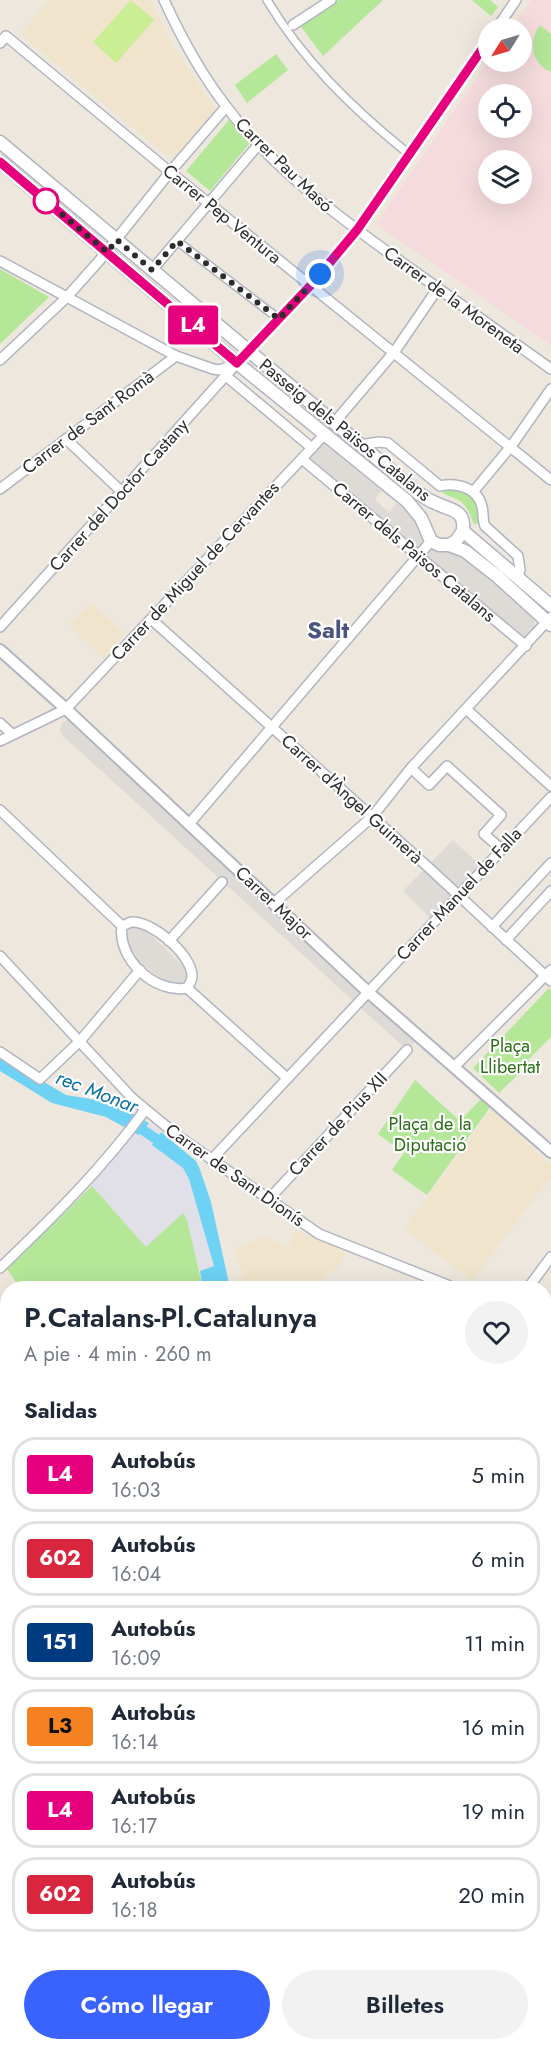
<!DOCTYPE html>
<html lang="es">
<head>
<meta charset="utf-8">
<style>
	:root { --surface:#fff; --page:#f2f2f3; --text:#1f2937; --muted:#747a83; --line:#e0e1e3; --accent:#3a62ff }
	body { margin:0; font-family:Jost,sans-serif; background:var(--page); color:var(--text); height:100vh; display:flex; flex-direction:column; font-size:22px; white-space:nowrap }
	* { box-sizing:border-box; margin:0 }
	p { font-size:20px; color:var(--muted) }
	.icon { flex:none; width:33px; height:33px; fill:none; stroke:currentColor; stroke-width:2; stroke-linecap:round; stroke-linejoin:round }
	.map { position:relative; flex:1; overflow:hidden }
	.details { position:absolute; left:0px; top:1281px; width:552px; height:770px; display:flex; flex-direction:column; background:var(--surface); border-radius:24px 24px 0 0; box-shadow:0 6px 24px #0002 }
	.details>* { flex:none }
	.badge { padding:0 12px; border-radius:4px; font-size:21px; line-height:39px }
	.needle { width:39px; rotate:233deg }
	.fabs { position:absolute; left:478px; top:18px; display:grid; gap:12px }
	.fabs a { display:grid; place-items:center; width:54px; height:54px; border-radius:50%; background:var(--surface); box-shadow:0 6px 24px #0002; font-size:30px }
	.you { position:absolute; width:30px; height:30px; margin:-15px; border:4px solid #fff; border-radius:50%; background:#1a73e8; box-shadow:0 0 0 9px #1a73e833 }
	.map>.badge { position:absolute; translate:-50% -50%; box-shadow:0 0 0 3px #fff }
	h2 { padding:0 24px; font-size:22px; line-height:54px }
	.round { display:grid; place-items:center; flex:none; width:63px; height:63px; border-radius:32px; background:var(--page) }
	.summary { display:flex; align-items:center; justify-content:space-between; height:102px; padding:0 24px }
	h1 { font-size:28px; font-weight:600; line-height:45px }
	.button { display:flex; gap:12px; margin-top:auto; padding:12px 24px }
	.button a { flex:1; height:69px; border-radius:36px; background:var(--accent); color:#fff; font-size:24px; font-weight:600; line-height:69px; text-align:center }
	.button a+a { background:var(--page); color:var(--text) }
	ul { padding:0; list-style:none }
	li { display:flex; align-items:center; gap:18px; height:75px; margin:0 12px 9px; padding:0 12px; border:3px solid var(--line); border-radius:24px }
	li div { flex:1 }
	li b { display:block; font-size:22px }
	li em { font-style:normal }
	li .badge { min-width:66px; font-weight:700; text-align:center }
	.map>svg:first-child { display:block }
	.industrial { fill:#e1dfe7 }
	.education { fill:#f0e4cd }
	.medical { fill:#f5dbdd; fill-rule:evenodd }
	.green { fill:#b4e798 }
	.pitch { fill:#c9ee94 }
	.plaza { fill:#dedad5; fill-rule:evenodd }
	.water { fill:#6dd2f4 }
	.lines { fill:none; stroke-linecap:round; stroke-linejoin:round }
	.canal { stroke:#6dd2f4; stroke-width:10 }
	.pedestrian-casing { stroke:#b2b5c0; stroke-width:10 }
	.minor-casing { stroke:#b2b5c0; stroke-width:12 }
	.tertiary-casing { stroke:#b2b5c0; stroke-width:14 }
	.secondary-casing { stroke:#b2b5c0; stroke-width:15 }
	.pedestrian { stroke:#fff; stroke-width:7 }
	.minor { stroke:#fff; stroke-width:9 }
	.tertiary { stroke:#fff; stroke-width:10 }
	.secondary { stroke:#fff; stroke-width:12 }
	.line-casing { stroke:#fff; stroke-width:14 }
	.line { stroke:#e6007e; stroke-width:9 }
	.walk { stroke:#2c2c2c; stroke-width:6; stroke-dasharray:0 10.8 }
	.stop-dot { fill:#fff; stroke:#e6007e; stroke-width:3 }
	.labels { text-anchor:middle; dominant-baseline:central; stroke-width:4.5; stroke-linejoin:round; paint-order:stroke }
	.street-label { font-size:18px; fill:#2c2c2c; stroke:#fff }
	.park-label { font-size:18px; fill:#2b6e17; stroke:#fff }
	.water-label { font-size:20px; font-style:italic; fill:#0871a5; stroke:#fff }
	.district-label { font-size:24px; font-weight:bold; fill:#4a547f; stroke:#fff }
</style>
</head>
<body>
<div class="map">
<svg width="551" height="2050" viewBox="0 0 551 2050">
	<rect width="100%" height="100%" fill="#eee7de"/>
	<!-- industrial -->
	<path class="industrial" d="M 140,1117 L 161,1132 L 152,1145 L 183,1168 L 189,1179 L 214,1267 L 200,1271 L 183,1213 L 146,1247 L 87,1180 Z"/>
	<!-- education -->
	<g class="education">
		<path d="M 49,0 L 151,0 L 169,39 L 215,109 L 175,157 L 170,153 L 167,156 L 20,34 Z"/>
		<path d="M 91,603 L 125,634 L 103,658 L 69,626 Z"/>
		<path d="M 491,1110 L 551,1165 L 551,1177 L 472,1281 L 404,1229 Z"/>
		<path d="M 296,1230 L 328,1245 L 330,1242 L 345,1252 L 335,1272 L 330,1271 L 319,1288 L 230,1288 L 229,1286 L 244,1277 L 234,1250 L 264,1236 L 288,1247 Z"/>
		<path d="M 544,1329 L 551,1331 L 551,1374 L 545,1365 Z"/>
	</g>
	<!-- medical -->
	<path class="medical" d="M 531,0 L 551,0 L 551,345 L 376,224 L 489,60 L 522,62 L 522,28 L 511,28 ZM 489,94 L 522,94 L 522,128 L 489,128 ZM 489,160 L 522,160 L 522,194 L 489,194 Z"/>
	<!-- green -->
	<g class="green">
		<path d="M 339,0 L 383,0 L 323,56 L 299,24 Z"/>
		<path d="M 472,0 L 490,0 L 498,7 L 491,16 Z"/>
		<path d="M 540,25 L 551,34 L 551,72 C 531,64 528,41 540,25 Z"/>
		<path d="M 276,54 L 288,70 L 247,103 L 235,85 Z"/>
		<path d="M 229,120 L 249,144 L 210,191 L 186,171 Z"/>
		<path d="M 0,269 L 49,297 L 0,344 Z"/>
		<path d="M 444,488 C 469,491 482,494 479,523 L 474,524 C 470,515 468,507 460,501 C 453,496 447,497 441,491 Z"/>
		<path d="M 549,988 L 551,990 L 551,1037 L 528,1060 L 530,1063 L 499,1093 L 473,1068 Z"/>
		<path d="M 415,1080 L 460,1121 L 482,1098 L 491,1106 L 427,1195 L 392,1170 L 404,1153 L 378,1134 Z"/>
		<path d="M 92,1186 L 146,1247 L 183,1213 L 187,1220 L 203,1288 L 20,1288 L 7,1269 Z"/>
		<path d="M 7,1368 L 7,1412 L 0,1419 L 0,1375 Z"/>
		<path d="M 545,1400 L 551,1407 L 551,1633 L 544,1631 Z"/>
		<path d="M 0,1544 L 7,1544 L 7,1653 L 0,1643 Z"/>
		<path d="M 0,1678 L 7,1682 L 7,1833 L 0,1820 Z"/>
		<path d="M 545,1836 L 551,1842 L 551,2050 L 412,2050 L 409,2043 L 544,2043 Z"/>
		<path d="M 0,1987 L 7,1987 L 8,2043 L 27,2043 L 29,2050 L 0,2050 Z"/>
		<path d="M 42,2043 L 261,2043 L 257,2050 L 39,2050 Z"/>
	</g>
	<!-- pitch -->
	<path class="pitch" d="M 131,0 L 154,20 L 116,63 L 93,42 Z"/>
	<!-- plaza -->
	<g class="plaza">
		<path d="M 324,443 L 328,443 L 348,457 L 413,514 L 423,540 L 423,544 L 417,551 L 311,463 L 308,458 L 320,444 ZM 381,491 L 397,503 L 389,512 L 375,500 Z"/>
		<path d="M 429,549 L 454,553 L 472,562 L 535,619 L 534,629 L 526,639 L 522,639 L 427,560 L 423,553 Z"/>
		<path d="M 70,718 L 416,1040 L 407,1050 L 61,734 L 60,729 L 62,723 Z"/>
		<path d="M 453,840 L 483,868 L 433,921 L 403,891 Z"/>
		<path d="M 137,927 L 149,933 L 184,967 L 187,976 L 185,983 L 176,985 L 165,982 L 141,963 L 126,942 L 126,933 L 131,928 Z"/>
	</g>
	<!-- water -->
	<g class="water">
		<path d="M 0,1056 L 66,1095 L 114,1103 L 149,1123 L 139,1135 L 106,1117 L 52,1103 L 0,1071 Z"/>
		<path d="M 161,1132 L 196,1161 L 199,1167 L 211,1202 L 230,1288 L 203,1288 L 200,1271 L 214,1266 L 189,1179 L 183,1168 L 152,1145 Z"/>
	</g>
	<g class="lines">
		<!-- canal -->
		<path class="canal" d="M 131,1122 L 168,1147"/>
		<!-- pedestrian casing -->
		<g class="pedestrian-casing">
			<g id="pedestrian">
				<path d="M 267,0 C 302,59 351,107 404,150"/>
				<path d="M 177,241 L 279,319"/>
			</g>
		</g>
		<!-- minor casing -->
		<g class="minor-casing">
			<g id="minor">
				<path d="M 164,0 C 181,37 201,74 226,106 C 274,171 348,224 414,271 C 460,304 505,336 551,369"/>
				<path d="M 293,25 L 331,0"/>
				<path d="M 497,28 L 516,0"/>
				<path d="M 0,43 L 6,36 L 170,172 L 551,480"/>
				<path d="M 0,261 L 176,356 L 213,369 L 220,370 L 235,364"/>
				<path d="M 152,270 L 259,144"/>
				<path d="M 0,360 L 66,298 L 99,261 L 170,172 L 226,107"/>
				<path d="M 226,376 L 312,448"/>
				<path d="M 334,423 L 395,351 L 438,288"/>
				<path d="M 66,439 L 122,492"/>
				<path d="M 360,445 L 379,442 L 388,443 L 440,486 C 457,482 478,488 482,507 C 484,514 482,520 485,526 L 518,556 L 520,570 L 518,577"/>
				<path d="M 302,459 L 526,646"/>
				<path d="M 0,489 L 176,356"/>
				<path d="M 473,492 L 512,445 L 551,389"/>
				<path d="M 151,619 L 428,867 L 551,981"/>
				<path d="M 0,627 L 237,363 L 311,285 L 357,230 L 489,39"/>
				<path d="M 466,709 L 551,786"/>
				<path d="M 0,723 L 12,734"/>
				<path d="M 0,741 L 66,709 L 325,434"/>
				<path d="M 411,768 L 429,785 L 447,766 L 501,815 L 484,834 L 501,849"/>
				<path d="M 0,810 L 122,926"/>
				<path d="M 189,824 L 431,541"/>
				<path d="M 274,903 L 372,817 L 411,768 L 551,617"/>
				<path d="M 131,922 C 151,920 191,954 192,975 C 192,980 190,984 187,988 C 155,994 117,959 122,926 Z"/>
				<path d="M 492,927 L 551,863"/>
				<path d="M 506,940 L 551,891"/>
				<path d="M 169,941 L 222,882"/>
				<path d="M 0,956 L 133,1099 L 178,1136 L 319,1234 L 455,1288"/>
				<path d="M 187,988 L 287,1078"/>
				<path d="M 0,1052 L 40,1079 L 80,1041 L 140,970"/>
				<path d="M 454,1067 L 551,970"/>
				<path d="M 212,1159 L 551,797"/>
				<path d="M 269,1199 L 407,1050"/>
				<path d="M 0,1268 C 52,1218 103,1168 145,1110"/>
				<path d="M 528,1288 L 551,1257"/>
				<path d="M 544,1325 L 551,1328"/>
				<path d="M 544,1380 L 551,1387"/>
			</g>
		</g>
		<!-- tertiary casing -->
		<g class="tertiary-casing">
			<path id="tertiary" d="M 0,650 L 66,709 L 367,991 L 551,1152"/>
		</g>
		<!-- secondary casing -->
		<g class="secondary-casing">
			<g id="secondary">
				<path d="M 0,142 L 418,493 C 425,498 432,502 440,505 C 454,511 465,511 463,531 L 456,541 L 449,545"/>
				<path d="M 0,162 L 237,363 L 407,501 L 421,518 L 431,541 L 439,545 L 449,545 L 465,551 L 497,576 L 551,625"/>
				<path d="M 463,531 L 551,606"/>
			</g>
		</g>
		<!-- pedestrian -->
		<use href="#pedestrian" class="pedestrian"/>
		<!-- minor -->
		<use href="#minor" class="minor"/>
		<!-- tertiary -->
		<use href="#tertiary" class="tertiary"/>
		<!-- secondary -->
		<use href="#secondary" class="secondary"/>
	</g>
	<g class="lines">
		<!-- line casing -->
		<g class="line-casing">
			<path id="line" d="M 0,162 L 237,363 L 311,285 L 357,230 L 489,39"/>
		</g>
		<!-- line -->
		<use href="#line" class="line"/>
		<!-- walk -->
		<path class="walk" d="M 46,201 L 107,252 L 117,240 L 152,270 L 177,241 L 279,319 L 320,274"/>
	</g>
	<!-- markers -->
	<circle class="stop-dot" cx="46" cy="201" r="12"/>
	<g class="labels">
		<!-- street labels -->
		<g class="street-label">
			<text transform="translate(284 165) rotate(44)">Carrer Pau Masó</text>
			<text transform="translate(222 214) rotate(39)">Carrer Pep Ventura</text>
			<text transform="translate(454 300) rotate(36)">Carrer de la Moreneta</text>
			<text transform="translate(88 422) rotate(-37)">Carrer de Sant Romà</text>
			<text transform="translate(345 430) rotate(39)">Passeig dels Països Catalans</text>
			<text transform="translate(119 495) rotate(-48)">Carrer del Doctor Castany</text>
			<text transform="translate(414 552) rotate(40)">Carrer dels Països Catalans</text>
			<text transform="translate(195 571) rotate(-47)">Carrer de Miguel de Cervantes</text>
			<text transform="translate(352 799) rotate(42)">Carrer d'Àngel Guimerà</text>
			<text transform="translate(459 894) rotate(-47)">Carrer Manuel de Falla</text>
			<text transform="translate(274 903) rotate(43)">Carrer Major</text>
			<text transform="translate(338 1124) rotate(-47)">Carrer de Pius XII</text>
			<text transform="translate(235 1175) rotate(35)">Carrer de Sant Dionís</text>
		</g>
		<!-- park labels -->
		<g class="park-label">
			<text x="510" y="1046">Plaça<tspan x="510" dy="21">Llibertat</tspan></text>
			<text x="430" y="1124">Plaça de la<tspan x="430" dy="21">Diputació</tspan></text>
		</g>
		<!-- water labels -->
		<g class="water-label">
			<text transform="translate(97 1092) rotate(21)">rec Monar</text>
		</g>
		<!-- district labels -->
		<g class="district-label">
			<text x="328" y="629">Salt</text>
		</g>
	</g>
</svg>
<div class="fabs">
<a><svg class="needle" viewBox="-14 -14 28 28"><path d="M0-13l5 13h-10z" fill="#e53935"/><path d="M0 13l5-13h-10z" fill="#747a83"/></svg></a>
<a><svg class="icon" aria-label="locate" viewBox="0 0 24 24"><circle cx="12" cy="12" r="6"/><path d="M12 2v4M12 18v4M2 12h4M18 12h4"/></svg></a>
<a><svg class="icon" aria-label="layers" viewBox="0 0 24 24"><path d="M12 4l9 5-9 5-9-5zM3 14l9 5 9-5"/></svg></a>
</div>
<div class="you" style="left:320px;top:274px"></div>
<b class="badge" style="left:193px;top:325px;background:#e6007e;color:#fff">L4</b>
<section class="details">
<div class="summary"><div><h1>P.Catalans-Pl.Catalunya</h1><p>A pie · 4 min · 260 m</p></div><a class="round"><svg class="icon" aria-label="heart" viewBox="0 0 24 24"><path d="M12 20l-8-8c-3-5 5-10 8-4 3-6 11-1 8 4z"/></svg></a></div>
<h2>Salidas</h2>
<ul>
<li><span class="badge" style="background:#e6007e;color:#fff">L4</span><div><b>Autobús</b><p>16:03</p></div><em>5 min</em></li>
<li><span class="badge" style="background:#d7263d;color:#fff">602</span><div><b>Autobús</b><p>16:04</p></div><em>6 min</em></li>
<li><span class="badge" style="background:#003b80;color:#fff">151</span><div><b>Autobús</b><p>16:09</p></div><em>11 min</em></li>
<li><span class="badge" style="background:#f58220;color:#111">L3</span><div><b>Autobús</b><p>16:14</p></div><em>16 min</em></li>
<li><span class="badge" style="background:#e6007e;color:#fff">L4</span><div><b>Autobús</b><p>16:17</p></div><em>19 min</em></li>
<li><span class="badge" style="background:#d7263d;color:#fff">602</span><div><b>Autobús</b><p>16:18</p></div><em>20 min</em></li>
</ul>
<div class="button"><a>Cómo llegar</a><a>Billetes</a></div>
</section>
</div>
</body>
</html>
